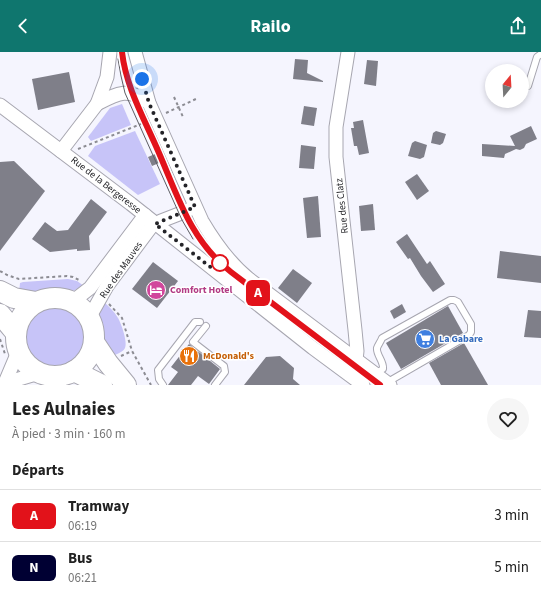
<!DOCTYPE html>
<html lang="fr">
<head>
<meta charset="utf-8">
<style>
	:root { --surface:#fff; --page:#f6f6f6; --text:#222; --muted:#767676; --line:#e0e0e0; --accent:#0f766e }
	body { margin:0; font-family:"Source Sans 3",sans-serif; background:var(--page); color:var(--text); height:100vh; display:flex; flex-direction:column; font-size:15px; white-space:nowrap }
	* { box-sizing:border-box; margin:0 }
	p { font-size:13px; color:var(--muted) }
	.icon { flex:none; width:22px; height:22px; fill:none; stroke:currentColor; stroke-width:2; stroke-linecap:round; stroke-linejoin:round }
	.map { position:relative; height:333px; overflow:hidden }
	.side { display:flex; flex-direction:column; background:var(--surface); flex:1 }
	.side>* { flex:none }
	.badge { padding:0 8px; border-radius:6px; font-size:14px; line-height:26px }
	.needle { width:26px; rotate:18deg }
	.controls { position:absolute; left:485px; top:12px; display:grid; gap:8px }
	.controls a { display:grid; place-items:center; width:44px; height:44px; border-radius:50%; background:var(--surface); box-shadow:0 2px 6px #0003; font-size:20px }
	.you { position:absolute; width:20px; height:20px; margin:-10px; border:3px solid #fff; border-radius:50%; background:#1a73e8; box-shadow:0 0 0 6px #1a73e833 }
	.map>.badge { position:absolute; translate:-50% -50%; box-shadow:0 0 0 2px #fff }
	h2 { padding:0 12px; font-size:15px; line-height:36px }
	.round { display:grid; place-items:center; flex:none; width:42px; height:42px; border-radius:21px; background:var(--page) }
	.overview { display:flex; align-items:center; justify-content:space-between; height:68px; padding:0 12px }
	h1 { font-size:19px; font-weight:700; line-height:30px }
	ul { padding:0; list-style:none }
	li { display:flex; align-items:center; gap:12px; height:52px; padding:0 12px; border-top:1px solid var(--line) }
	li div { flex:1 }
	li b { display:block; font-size:15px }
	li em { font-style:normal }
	li .badge { min-width:44px; font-weight:700; text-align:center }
	header { display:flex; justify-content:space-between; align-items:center; height:52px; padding:0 12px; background:var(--accent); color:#fff; font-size:18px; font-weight:700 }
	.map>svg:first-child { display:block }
	.green { fill:#c7c4f8 }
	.building { fill:#7f7f89 }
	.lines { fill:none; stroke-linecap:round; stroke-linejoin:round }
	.lane-casing { stroke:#a7a6b0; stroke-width:8 }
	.street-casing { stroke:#a7a6b0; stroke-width:15 }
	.primary-casing { stroke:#a7a6b0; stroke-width:22 }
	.path { stroke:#8c8c93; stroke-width:2; stroke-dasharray:3 3; stroke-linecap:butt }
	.lane { stroke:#fff; stroke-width:6 }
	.street { stroke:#fff; stroke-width:13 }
	.primary { stroke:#fff; stroke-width:20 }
	.tram { stroke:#5d5d62; stroke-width:1 }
	.line-casing { stroke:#fff; stroke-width:9 }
	.line { stroke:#e2121a; stroke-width:6 }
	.walk { stroke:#242428; stroke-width:4; stroke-dasharray:0 7.2 }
	.stop-dot { fill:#fff; stroke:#e2121a; stroke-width:2 }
	.labels { text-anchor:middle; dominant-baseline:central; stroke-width:3; stroke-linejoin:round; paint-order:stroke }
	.street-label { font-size:10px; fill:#242428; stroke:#fff }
	.hotel-label { font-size:10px; font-weight:bold; fill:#b23c85; stroke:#fff; text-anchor:start }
	.shop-label { font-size:10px; font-weight:bold; fill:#366cbe; stroke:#fff; text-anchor:start }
	.food-label { font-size:10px; font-weight:bold; fill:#c56008; stroke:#fff; text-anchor:start }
</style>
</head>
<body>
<header><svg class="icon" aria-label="back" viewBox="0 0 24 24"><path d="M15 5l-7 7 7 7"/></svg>Railo<svg class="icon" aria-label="share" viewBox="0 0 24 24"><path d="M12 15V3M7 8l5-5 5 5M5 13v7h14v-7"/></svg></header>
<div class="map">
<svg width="541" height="333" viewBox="0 0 541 333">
	<rect width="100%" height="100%" fill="#f5f5fe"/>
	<!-- green -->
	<g class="green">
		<path d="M 122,52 L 131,73 L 91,89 L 88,85 L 110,56 Z"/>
		<path d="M 135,79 L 160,132 L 138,143 L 88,104 L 95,94 Z"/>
		<path d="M 68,227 L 77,229 L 84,234 L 75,238 L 70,240 L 57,239 L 38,242 L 19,241 L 20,231 L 23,230 Z"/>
		<path d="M 103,249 C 108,254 114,259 118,266 C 121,271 128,290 125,296 C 123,300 117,302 112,304 L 101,287 L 99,261 Z"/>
		<circle cx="56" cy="285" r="32"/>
	</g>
	<!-- building -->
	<g class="building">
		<path d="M 295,7 L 308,8 L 307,21 L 323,29 L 323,30 L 293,27 Z"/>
		<path d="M 367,8 L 378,9 L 376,34 L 364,32 Z"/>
		<path d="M 69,20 L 75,50 L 38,58 L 32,27 Z"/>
		<path d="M 304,54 L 317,56 L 314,74 L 301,72 Z"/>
		<path d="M 363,68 L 369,101 L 359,103 L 357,94 L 354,94 L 351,76 L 354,76 L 353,70 Z"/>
		<path d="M 531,74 L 537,87 L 526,92 L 524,96 L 520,98 L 516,97 L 505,102 L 504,106 L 482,104 L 482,92 L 515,94 L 510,84 Z"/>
		<path d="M 436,79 L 446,82 L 443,91 L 440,93 L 431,91 L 433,81 Z"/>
		<path d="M 415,89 L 427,93 L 424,105 L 420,107 L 408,104 L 412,91 Z"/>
		<path d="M 301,93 L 316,95 L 314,117 L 299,116 Z"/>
		<path d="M 162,99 L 166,108 L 152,114 L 148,105 Z"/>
		<path d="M 14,109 L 45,139 L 0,199 L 0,110 Z"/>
		<path d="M 417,122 L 429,139 L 417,148 L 405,130 Z"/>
		<path d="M 318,144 L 321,185 L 307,186 L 303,146 Z"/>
		<path d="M 91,147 L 107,160 L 89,184 L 90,198 L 77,199 L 77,197 L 50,200 L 32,187 L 45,170 L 57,179 L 68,178 Z"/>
		<path d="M 373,152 L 375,178 L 361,179 L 359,154 Z"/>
		<path d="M 407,182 L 427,212 L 430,209 L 445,232 L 433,240 L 421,224 L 410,206 L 408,207 L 396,190 Z"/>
		<path d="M 500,199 L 541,204 L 541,231 L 497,226 Z"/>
		<path d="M 153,210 L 178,229 L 157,256 L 132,237 Z"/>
		<path d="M 293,217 L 312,231 L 297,251 L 278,236 Z"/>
		<path d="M 402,252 L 406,260 L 394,267 L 390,259 Z"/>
		<path d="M 448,254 L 463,281 L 401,317 L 386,291 Z"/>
		<path d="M 528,258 L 541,259 L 541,286 L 524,285 Z"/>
		<path d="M 464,291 L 488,333 L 441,333 L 429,311 Z"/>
		<path d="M 189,292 L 220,317 L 209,332 L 198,324 L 191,333 L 168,333 L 178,320 L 171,315 Z"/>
		<path d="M 280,304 L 294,316 L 293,327 L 300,333 L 244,333 L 266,305 Z"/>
	</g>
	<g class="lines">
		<!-- lane casing -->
		<g class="lane-casing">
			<g id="lane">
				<path d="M 528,34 L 537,5 L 541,2"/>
				<path d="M 206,274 L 193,290 L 224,314 L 225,320 L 215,333"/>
				<path d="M 374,322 L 383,317 C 384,309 376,303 377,296 C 378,293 381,289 382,286 L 450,248 L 454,248 L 458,250 L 471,272 L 471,280 L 469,283 L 386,331"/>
				<path d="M 50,324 L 59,331 L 63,333"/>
				<path d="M 163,333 L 159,327 L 158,318 L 195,270 L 200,270"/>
			</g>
		</g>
		<!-- street casing -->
		<g class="street-casing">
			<g id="street">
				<path d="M 135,0 L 149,51 L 202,169 C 215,191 229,211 249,227 L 390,333"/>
				<path d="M 348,0 L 336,75 L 336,105 L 355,278 L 357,299 L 356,308"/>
				<path d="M 97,52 C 118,41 128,35 149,51"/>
				<path d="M 0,53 L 131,152 L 313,296 L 363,333"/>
				<path d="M 61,99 L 97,52 L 107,25 L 110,0"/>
				<path d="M 72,250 L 90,236 L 145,163"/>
				<path d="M 89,266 L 107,234 L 151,175 L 161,169 L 179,162 L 195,155"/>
				<path d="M 4,333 L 18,300"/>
				<path d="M 10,333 L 19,327 L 39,321"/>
			</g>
		</g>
		<!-- primary casing -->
		<g class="primary-casing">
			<g id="primary">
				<path d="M 0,239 L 14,246 L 36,250"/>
				<circle cx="55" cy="285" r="39"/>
				<path d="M 0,262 L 15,280"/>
				<path d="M 94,290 L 108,311 L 126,333"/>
				<path d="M 74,319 L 102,333"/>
			</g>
		</g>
		<!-- path -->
		<g class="path">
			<path d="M 174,45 L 183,65"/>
			<path d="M 166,61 L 198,46"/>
			<path d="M 78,97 L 146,70"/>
			<path d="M 0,219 L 7,223 L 19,227 L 67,224 L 73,225 L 81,229"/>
			<path d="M 109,252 L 122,266 L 132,299 L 151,333"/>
			<path d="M 0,287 L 5,302"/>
			<path d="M 121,304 L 132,299"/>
		</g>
		<!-- lane -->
		<use href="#lane" class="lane"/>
		<!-- street -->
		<use href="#street" class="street"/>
		<!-- primary -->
		<use href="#primary" class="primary"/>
		<!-- tram -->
		<g class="tram">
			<path d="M 122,0 C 126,35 144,68 159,100 C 167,120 174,140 184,159 C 194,180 207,198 223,214 L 380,333"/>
			<path d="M 118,7 L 121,24 L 125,41 L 182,168 L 193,187"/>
		</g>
	</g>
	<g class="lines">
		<!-- line casing -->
		<g class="line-casing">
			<path id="line" d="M 122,0 C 126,36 145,68 159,101 C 178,145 191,189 231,220 L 380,333"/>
		</g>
		<!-- line -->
		<use href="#line" class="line"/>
		<!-- walk -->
		<path class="walk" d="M 142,27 L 149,51 L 195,155 L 155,172 L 213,217 L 220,211"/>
	</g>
	<!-- icons -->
	<defs>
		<g id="hotel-disc" transform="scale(1)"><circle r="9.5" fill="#d1479c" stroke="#fff"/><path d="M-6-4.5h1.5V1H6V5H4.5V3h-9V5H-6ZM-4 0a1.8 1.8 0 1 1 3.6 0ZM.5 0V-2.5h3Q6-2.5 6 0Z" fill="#fff"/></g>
		<g id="supermarket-disc" transform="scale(1)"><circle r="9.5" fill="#3f7fe0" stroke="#fff"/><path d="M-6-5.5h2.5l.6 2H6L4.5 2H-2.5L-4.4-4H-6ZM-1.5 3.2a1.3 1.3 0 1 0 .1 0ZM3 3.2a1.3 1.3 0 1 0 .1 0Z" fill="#fff"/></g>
		<g id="restaurant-disc" transform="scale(1)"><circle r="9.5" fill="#e8710a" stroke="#fff"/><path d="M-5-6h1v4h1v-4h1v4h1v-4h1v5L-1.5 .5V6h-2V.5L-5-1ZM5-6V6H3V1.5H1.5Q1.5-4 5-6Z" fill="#fff"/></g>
	</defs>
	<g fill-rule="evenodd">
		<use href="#hotel-disc" x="156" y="238"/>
		<use href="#supermarket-disc" x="425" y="287"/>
		<use href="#restaurant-disc" x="189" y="304"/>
	</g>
	<!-- markers -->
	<circle class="stop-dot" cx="220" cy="211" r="8"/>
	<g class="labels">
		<!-- street labels -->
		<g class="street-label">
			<text transform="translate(106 133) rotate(38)">Rue de la Bergeresse</text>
			<text transform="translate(342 154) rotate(-96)">Rue des Clatz</text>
			<text transform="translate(121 218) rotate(-55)">Rue des Mauves</text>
		</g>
		<!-- hotel labels -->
		<g class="hotel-label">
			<text x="170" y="238">Comfort Hotel</text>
		</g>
		<!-- shop labels -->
		<g class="shop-label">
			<text x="439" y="287">La Gabare</text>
		</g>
		<!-- food labels -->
		<g class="food-label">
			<text x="203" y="304">McDonald's</text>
		</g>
	</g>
</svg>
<div class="controls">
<a><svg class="needle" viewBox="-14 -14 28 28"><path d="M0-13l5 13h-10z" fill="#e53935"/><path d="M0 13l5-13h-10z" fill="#767676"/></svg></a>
</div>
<div class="you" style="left:142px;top:27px"></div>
<b class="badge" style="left:258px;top:241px;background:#e2121a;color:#fff">A</b>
</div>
<section class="side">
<div class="overview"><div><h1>Les Aulnaies</h1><p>À pied · 3 min · 160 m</p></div><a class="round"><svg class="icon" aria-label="heart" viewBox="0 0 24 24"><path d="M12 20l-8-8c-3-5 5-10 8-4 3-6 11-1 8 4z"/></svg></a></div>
<h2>Départs</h2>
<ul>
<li><span class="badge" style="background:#e2121a;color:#fff">A</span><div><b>Tramway</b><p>06:19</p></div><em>3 min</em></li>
<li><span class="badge" style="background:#003;color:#fff">N</span><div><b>Bus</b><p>06:21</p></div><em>5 min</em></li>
</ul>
</section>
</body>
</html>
